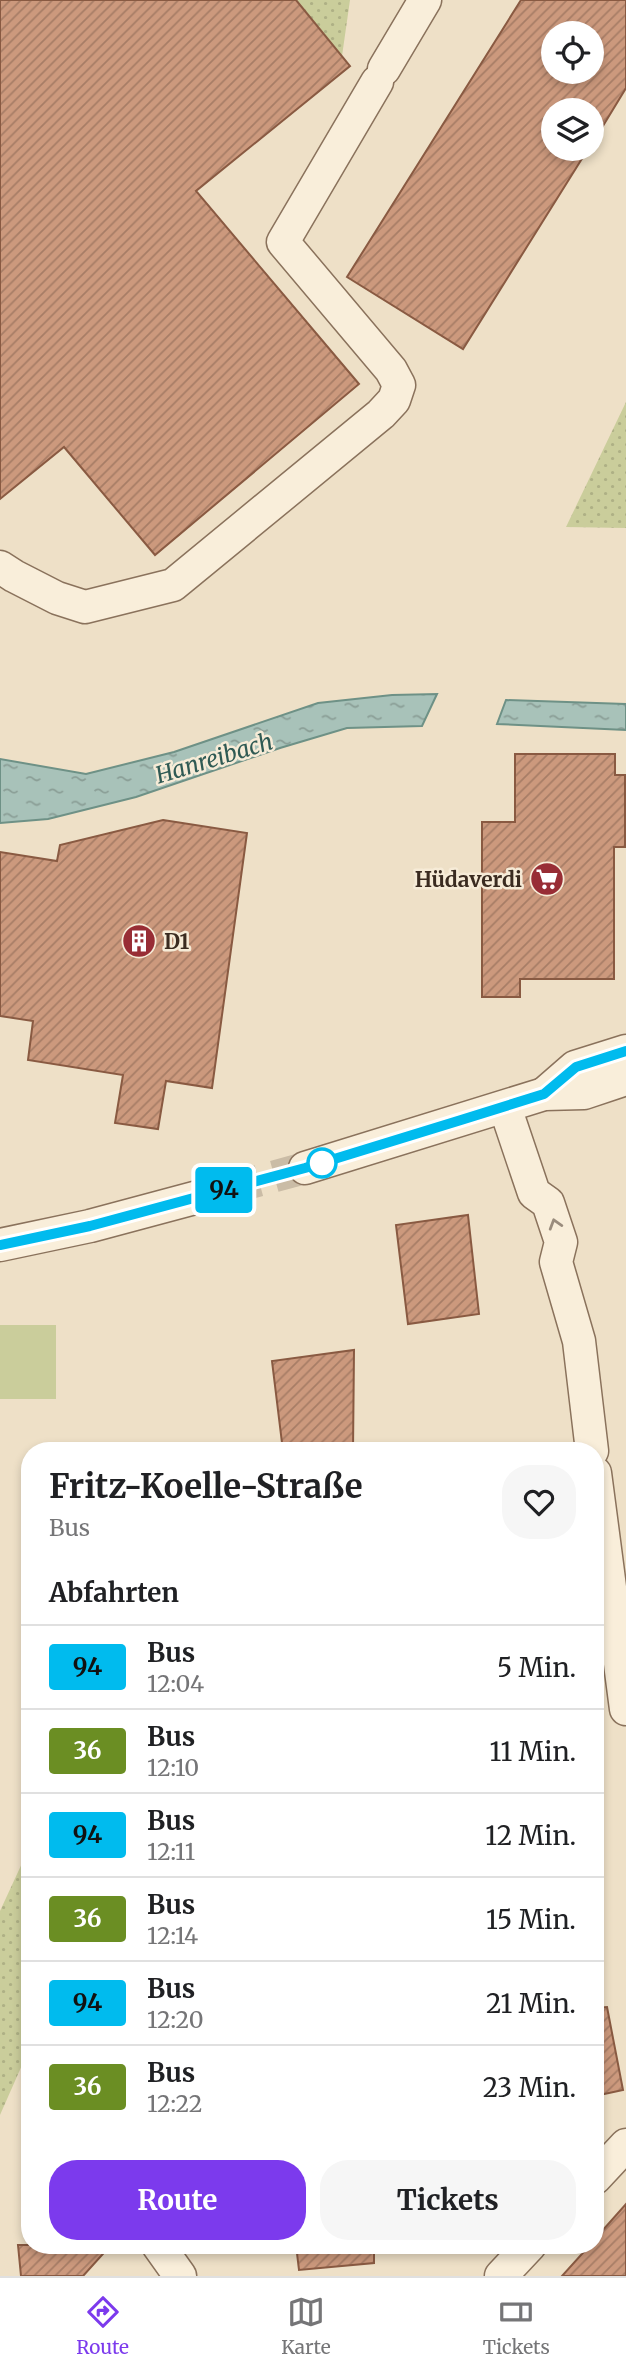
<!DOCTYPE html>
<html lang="de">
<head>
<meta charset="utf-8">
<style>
	:root { --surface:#fff; --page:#f6f6f6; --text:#202124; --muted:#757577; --line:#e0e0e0; --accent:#7c3aed }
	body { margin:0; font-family:Merriweather,serif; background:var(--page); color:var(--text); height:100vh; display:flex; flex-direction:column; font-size:26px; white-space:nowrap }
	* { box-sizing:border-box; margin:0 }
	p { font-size:23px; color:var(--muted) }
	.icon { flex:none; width:38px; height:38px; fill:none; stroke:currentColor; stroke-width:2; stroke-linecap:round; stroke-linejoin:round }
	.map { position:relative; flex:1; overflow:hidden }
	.details { position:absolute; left:21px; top:1442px; width:583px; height:812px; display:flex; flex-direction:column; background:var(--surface); border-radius:28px; box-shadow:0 4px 10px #0003 }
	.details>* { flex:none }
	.badge { padding:0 14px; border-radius:5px; font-size:24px; line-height:46px }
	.buttons { position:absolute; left:541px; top:21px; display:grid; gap:14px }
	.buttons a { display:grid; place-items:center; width:63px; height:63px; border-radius:50%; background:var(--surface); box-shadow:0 4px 10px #0003; font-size:35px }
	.map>.badge { position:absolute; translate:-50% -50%; box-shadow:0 0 0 4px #fff }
	h2 { padding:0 28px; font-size:26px; line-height:63px }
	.round { display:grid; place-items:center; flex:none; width:74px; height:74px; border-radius:28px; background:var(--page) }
	.overview { display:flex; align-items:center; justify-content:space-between; height:119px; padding:0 28px }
	h1 { font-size:33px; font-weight:700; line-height:52px }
	.cta { display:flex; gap:14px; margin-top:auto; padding:14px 28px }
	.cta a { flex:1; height:80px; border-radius:28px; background:var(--accent); color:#fff; font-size:28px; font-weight:700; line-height:80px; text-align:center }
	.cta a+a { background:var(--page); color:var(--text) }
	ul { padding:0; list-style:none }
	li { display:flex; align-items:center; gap:21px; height:84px; padding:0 28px; border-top:2px solid var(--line) }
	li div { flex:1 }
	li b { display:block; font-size:26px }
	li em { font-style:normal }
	li .badge { min-width:77px; font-weight:700; text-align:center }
	.menu { display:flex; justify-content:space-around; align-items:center; height:98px; border-top:2px solid var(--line); background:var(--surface); font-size:19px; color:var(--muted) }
	.menu a { display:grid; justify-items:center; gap:4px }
	.menu .on { color:var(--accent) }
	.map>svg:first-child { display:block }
	.grass { fill:url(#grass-dots) }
	.pitch { fill:#cacd9b }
	.water { fill:url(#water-ripples); stroke:#6e9186; stroke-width:2 }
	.building { fill:url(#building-hatch); stroke:#895a42; stroke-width:2; fill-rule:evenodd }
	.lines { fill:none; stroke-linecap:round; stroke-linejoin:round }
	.minor-tunnel { stroke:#cabca6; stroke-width:32; stroke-dasharray:32 16; stroke-linecap:butt }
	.minor-casing { stroke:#8a725c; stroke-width:35 }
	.minor { stroke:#f9eeda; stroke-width:32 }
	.oneway { stroke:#9a8c7d }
	.line-casing { stroke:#fff; stroke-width:16 }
	.line { stroke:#0be; stroke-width:10 }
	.stop-dot { fill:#fff; stroke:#0be; stroke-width:3.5 }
	.labels { text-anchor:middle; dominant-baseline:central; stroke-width:5; stroke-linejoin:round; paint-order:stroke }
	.poi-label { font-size:21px; font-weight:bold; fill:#3a2b20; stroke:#f6ebd7; text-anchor:end }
	.water-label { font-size:23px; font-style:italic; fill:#2f5a54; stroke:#f6ebd7 }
</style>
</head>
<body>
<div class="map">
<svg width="626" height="2276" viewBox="0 0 626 2276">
	<defs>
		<pattern id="grass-dots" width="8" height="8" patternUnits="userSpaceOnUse" patternTransform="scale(1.75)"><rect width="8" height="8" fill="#cacd9b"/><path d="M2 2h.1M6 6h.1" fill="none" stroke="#aeb085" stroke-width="1.8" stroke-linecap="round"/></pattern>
		<pattern id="water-ripples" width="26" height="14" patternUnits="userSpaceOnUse" patternTransform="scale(1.75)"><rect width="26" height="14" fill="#a8c2b9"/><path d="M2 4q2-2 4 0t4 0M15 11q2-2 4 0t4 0" fill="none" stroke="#8a9e96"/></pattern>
		<pattern id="building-hatch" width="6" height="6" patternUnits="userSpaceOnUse" patternTransform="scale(1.75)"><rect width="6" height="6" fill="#cc997d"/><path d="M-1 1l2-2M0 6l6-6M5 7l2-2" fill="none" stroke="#a77d66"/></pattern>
	</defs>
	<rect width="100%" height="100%" fill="#eee0c7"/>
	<!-- grass -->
	<g class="grass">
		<path d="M 296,0 L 350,0 L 342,56 Z"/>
		<path d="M 626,402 L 626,528 L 566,527 Z"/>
		<path d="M 30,1846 L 30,2047 L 0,2115 L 0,1911 Z"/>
	</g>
	<!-- pitch -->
	<rect class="pitch" x="0" y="1325" width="56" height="74"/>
	<!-- water -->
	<g class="water">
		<path d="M 437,694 L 422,726 L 347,728 L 280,748 L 136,797 L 48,819 L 0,823 L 0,759 L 86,774 L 174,752 L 318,703 L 392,695 Z"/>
		<path d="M 506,700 L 626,704 L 626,730 L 497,724 Z"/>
	</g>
	<!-- building -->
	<g class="building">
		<path d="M 0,0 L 296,0 L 350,66 L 196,191 L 359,384 L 155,555 L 64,447 L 0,499 Z"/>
		<path d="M 521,0 L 626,0 L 626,88 L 592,144 L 592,110 L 553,110 L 553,149 L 588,149 L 463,349 L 347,277 ZM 553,33 L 592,33 L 592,72 L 553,72 Z"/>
		<path d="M 515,754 L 615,754 L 615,775 L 625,775 L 625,847 L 614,847 L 614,979 L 520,979 L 520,997 L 482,997 L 482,822 L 515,822 Z"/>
		<path d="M 163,820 L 247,833 L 212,1088 L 166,1081 L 158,1129 L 115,1123 L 123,1075 L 28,1060 L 33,1021 L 0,1016 L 0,852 L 57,861 L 60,845 Z"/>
		<path d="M 468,1215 L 479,1314 L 408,1324 L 396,1225 Z"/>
		<path d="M 354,1350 L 353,1451 L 283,1451 L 272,1361 Z"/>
		<path d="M 607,2007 L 623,2090 L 595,2096 L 595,2008 Z"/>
		<path d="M 626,2204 L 626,2276 L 562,2276 L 590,2245 L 595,2245 L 595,2239 Z"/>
		<path d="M 18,2245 L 111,2245 L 83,2276 L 21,2276 Z"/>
		<path d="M 296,2245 L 374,2245 L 374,2263 L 299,2270 Z"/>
	</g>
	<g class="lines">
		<!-- minor-tunnel -->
		<path class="minor-tunnel" d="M 228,1189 L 305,1168"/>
		<!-- minor casing -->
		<g class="minor-casing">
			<g id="minor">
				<path d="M 384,69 L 425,0"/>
				<path d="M 0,567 L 14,576 L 57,598 L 85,607 L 173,585 L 381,414 L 394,400 L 399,385 L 391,370 L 283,242 L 377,82"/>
				<path d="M 544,1094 L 575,1067 L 626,1051"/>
				<path d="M 505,1107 L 534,1193 L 548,1203 L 561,1242 L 556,1262 L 579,1341 L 592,1451"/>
				<path d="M 305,1168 L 544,1094 L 584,1093 L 626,1079"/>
				<path d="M 0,1245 L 90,1226 L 228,1189"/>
				<path d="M 595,1473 L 626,1709"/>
				<path d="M 595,2178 L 626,2145"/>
				<path d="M 158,2245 L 180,2276"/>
				<path d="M 501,2276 L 530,2245"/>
			</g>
		</g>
		<!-- minor -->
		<use href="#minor" class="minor"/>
	</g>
	<!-- one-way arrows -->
	<defs><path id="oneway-chevron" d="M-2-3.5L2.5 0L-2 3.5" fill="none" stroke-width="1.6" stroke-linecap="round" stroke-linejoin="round" transform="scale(1.75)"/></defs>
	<use class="oneway" href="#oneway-chevron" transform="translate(555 1224) rotate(-107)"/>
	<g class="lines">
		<!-- line casing -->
		<g class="line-casing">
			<path id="line" d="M 0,1245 L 90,1226 L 305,1168 L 461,1120 L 544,1094 L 576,1067 L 626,1051"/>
		</g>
		<!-- line -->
		<use href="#line" class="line"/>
	</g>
	<!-- icons -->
	<defs>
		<g id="supermarket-disc" transform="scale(1.75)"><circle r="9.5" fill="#982d35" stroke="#f6ebd7"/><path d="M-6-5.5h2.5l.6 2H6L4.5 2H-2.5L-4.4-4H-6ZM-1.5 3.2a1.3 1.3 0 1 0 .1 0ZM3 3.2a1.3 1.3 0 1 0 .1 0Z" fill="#fff"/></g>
		<g id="building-disc" transform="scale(1.75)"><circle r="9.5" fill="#982d35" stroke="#f6ebd7"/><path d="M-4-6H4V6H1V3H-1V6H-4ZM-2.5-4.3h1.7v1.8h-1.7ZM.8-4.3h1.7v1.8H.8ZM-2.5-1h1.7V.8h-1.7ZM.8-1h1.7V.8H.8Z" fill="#fff"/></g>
	</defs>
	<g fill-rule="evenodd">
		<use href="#supermarket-disc" x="547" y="879"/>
		<use href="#building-disc" x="139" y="941"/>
	</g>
	<!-- markers -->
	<circle class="stop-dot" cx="322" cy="1163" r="14"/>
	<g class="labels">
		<!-- poi labels -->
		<g class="poi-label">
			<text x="522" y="879">Hüdaverdi</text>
			<text x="164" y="941" text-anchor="start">D1</text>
		</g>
		<!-- water labels -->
		<g class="water-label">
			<text transform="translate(214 758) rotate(-17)">Hanreibach</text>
		</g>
	</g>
</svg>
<div class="buttons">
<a><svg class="icon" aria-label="locate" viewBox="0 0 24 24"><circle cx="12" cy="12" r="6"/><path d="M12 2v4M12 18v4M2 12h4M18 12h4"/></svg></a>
<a><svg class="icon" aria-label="layers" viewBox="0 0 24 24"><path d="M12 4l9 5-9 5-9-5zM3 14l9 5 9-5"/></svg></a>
</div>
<b class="badge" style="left:224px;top:1190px;background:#0be;color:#111">94</b>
<section class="details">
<div class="overview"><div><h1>Fritz-Koelle-Straße</h1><p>Bus</p></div><a class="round"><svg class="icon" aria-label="heart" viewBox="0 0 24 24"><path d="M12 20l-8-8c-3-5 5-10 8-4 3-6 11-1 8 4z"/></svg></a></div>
<h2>Abfahrten</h2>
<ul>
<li><span class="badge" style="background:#0be;color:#111">94</span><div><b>Bus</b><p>12:04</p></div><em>5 Min.</em></li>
<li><span class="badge" style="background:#6b8e23;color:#fff">36</span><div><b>Bus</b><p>12:10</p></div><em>11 Min.</em></li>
<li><span class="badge" style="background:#0be;color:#111">94</span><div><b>Bus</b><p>12:11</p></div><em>12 Min.</em></li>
<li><span class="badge" style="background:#6b8e23;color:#fff">36</span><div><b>Bus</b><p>12:14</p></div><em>15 Min.</em></li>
<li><span class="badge" style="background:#0be;color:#111">94</span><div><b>Bus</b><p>12:20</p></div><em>21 Min.</em></li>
<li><span class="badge" style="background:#6b8e23;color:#fff">36</span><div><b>Bus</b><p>12:22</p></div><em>23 Min.</em></li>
</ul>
<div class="cta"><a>Route</a><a>Tickets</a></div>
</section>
</div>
<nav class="menu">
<a class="on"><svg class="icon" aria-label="directions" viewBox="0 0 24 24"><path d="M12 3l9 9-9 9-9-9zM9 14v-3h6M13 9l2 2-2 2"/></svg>Route</a>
<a><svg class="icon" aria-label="map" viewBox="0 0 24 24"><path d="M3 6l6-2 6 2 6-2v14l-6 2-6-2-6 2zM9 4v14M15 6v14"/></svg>Karte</a>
<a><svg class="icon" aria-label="tickets" viewBox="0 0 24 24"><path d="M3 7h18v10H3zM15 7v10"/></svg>Tickets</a>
</nav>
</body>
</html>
